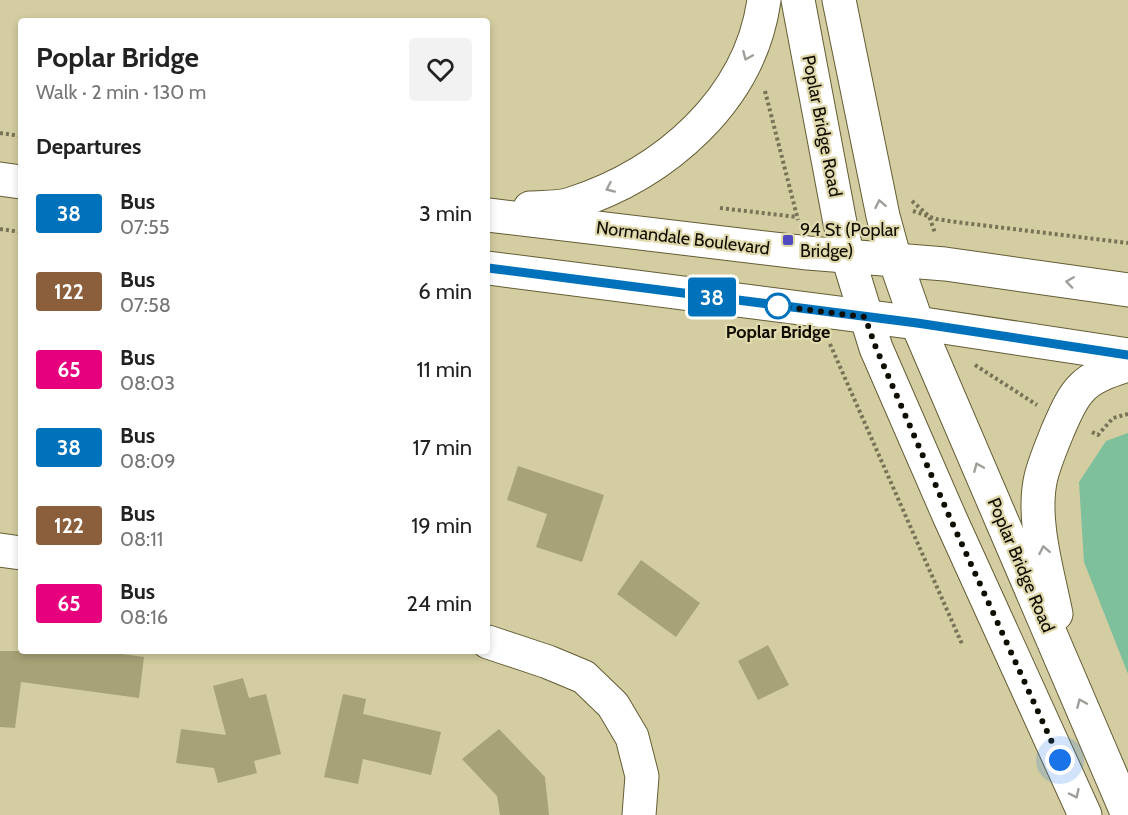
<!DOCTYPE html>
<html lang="en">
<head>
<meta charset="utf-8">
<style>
	:root { --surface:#fff; --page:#f2f2f2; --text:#222; --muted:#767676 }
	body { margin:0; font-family:Cabin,sans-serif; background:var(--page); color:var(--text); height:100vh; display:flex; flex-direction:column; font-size:22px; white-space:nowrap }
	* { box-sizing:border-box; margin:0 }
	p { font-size:20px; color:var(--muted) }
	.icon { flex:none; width:33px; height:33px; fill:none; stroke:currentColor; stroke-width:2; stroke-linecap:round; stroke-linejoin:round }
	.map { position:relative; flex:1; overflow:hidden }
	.sheet { position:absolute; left:18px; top:18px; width:472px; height:636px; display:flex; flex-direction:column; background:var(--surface); border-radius:6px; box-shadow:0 3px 9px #0003 }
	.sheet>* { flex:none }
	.badge { padding:0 12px; border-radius:4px; font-size:21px; line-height:39px }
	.you { position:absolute; width:30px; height:30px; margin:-15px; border:4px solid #fff; border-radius:50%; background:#1a73e8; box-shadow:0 0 0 9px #1a73e833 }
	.map>.badge { position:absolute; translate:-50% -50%; box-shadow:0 0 0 3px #fff }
	h2 { padding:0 18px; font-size:22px; line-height:54px }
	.round { display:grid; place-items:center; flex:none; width:63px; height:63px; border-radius:6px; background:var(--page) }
	.head { display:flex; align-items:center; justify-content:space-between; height:102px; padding:0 18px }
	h1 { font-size:28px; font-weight:700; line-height:45px }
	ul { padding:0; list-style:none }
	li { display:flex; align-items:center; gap:18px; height:78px; padding:0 18px }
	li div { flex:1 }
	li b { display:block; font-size:22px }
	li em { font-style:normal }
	li .badge { min-width:66px; font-weight:700; text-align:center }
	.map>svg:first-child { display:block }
	.green { fill:#7ebf9c }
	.building { fill:#a8a277 }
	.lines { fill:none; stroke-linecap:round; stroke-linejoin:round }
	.street-casing { stroke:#645d35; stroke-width:35 }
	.secondary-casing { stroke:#645d35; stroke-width:35 }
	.path { stroke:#787356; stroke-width:4; stroke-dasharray:3 3; stroke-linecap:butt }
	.street { stroke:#fff; stroke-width:33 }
	.secondary { stroke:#fff; stroke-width:33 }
	.oneway { stroke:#9f9e99 }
	.line-casing { stroke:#fff; stroke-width:14 }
	.line { stroke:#0072bc; stroke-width:9 }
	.walk { stroke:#100d01; stroke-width:6; stroke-dasharray:0 10.8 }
	.poi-dot { fill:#5049c0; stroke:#e1daae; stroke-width:2 }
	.stop-dot { fill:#fff; stroke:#0072bc; stroke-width:3 }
	.labels { text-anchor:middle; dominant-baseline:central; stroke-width:4.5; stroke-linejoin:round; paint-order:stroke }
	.street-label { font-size:18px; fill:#100d01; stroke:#e1daae }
	.poi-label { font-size:18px; fill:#100d01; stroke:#e1daae; text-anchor:start }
	.stop-label { font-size:18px; font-weight:bold; fill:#100d01; stroke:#e1daae }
</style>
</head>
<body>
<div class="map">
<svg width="1128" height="815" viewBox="0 0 1128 815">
	<rect width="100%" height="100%" fill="#d4cda1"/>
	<!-- green -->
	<path class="green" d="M 1128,433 L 1128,674 L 1084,562 L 1079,482 L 1106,441 Z"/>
	<!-- building -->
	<g class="building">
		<path d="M 518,466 L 604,495 L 582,562 L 536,547 L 547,514 L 507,500 Z"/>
		<path d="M 641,560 L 700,603 L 676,637 L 617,594 Z"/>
		<path d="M 768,645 L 789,685 L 758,700 L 738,661 Z"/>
		<path d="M 0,651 L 100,651 L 144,657 L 139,698 L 21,682 L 15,728 L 0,727 Z"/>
		<path d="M 243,678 L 249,698 L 266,694 L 281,754 L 254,761 L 257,773 L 218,783 L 214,768 L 176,763 L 181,729 L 226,735 L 213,686 Z"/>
		<path d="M 343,694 L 366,699 L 363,714 L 441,732 L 431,775 L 363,759 L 358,784 L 324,777 Z"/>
		<path d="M 499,729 L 545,777 L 549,815 L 500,815 L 497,796 L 462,759 Z"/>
	</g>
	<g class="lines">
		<!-- street casing -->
		<g class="street-casing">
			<g id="street">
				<path d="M 0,550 L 21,553"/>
				<path d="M 488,642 L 548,662 L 584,677 L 613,705 L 632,737 L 642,776 L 639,815"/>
			</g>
		</g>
		<!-- secondary casing -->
		<g class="secondary-casing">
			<g id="secondary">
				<path d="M 798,0 L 840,223 L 848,257 L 876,348 L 950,518 L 1085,815"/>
				<path d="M 839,0 L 883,216 L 895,260 L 917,323 L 1128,815"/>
				<path d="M 0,179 L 21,182"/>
				<path d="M 530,208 C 543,207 559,208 571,204 C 664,174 750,101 764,0"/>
				<path d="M 488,215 L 808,253 L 945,264 L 1128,290"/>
				<path d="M 488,268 L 917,323 L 1128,355"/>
				<path d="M 1056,614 C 1048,573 1031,519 1041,477 C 1045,461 1052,445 1058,430 C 1076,388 1083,378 1128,365"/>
			</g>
		</g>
		<!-- path -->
		<g class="path">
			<path d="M 765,91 L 798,220"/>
			<path d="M 0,133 L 21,136"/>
			<path d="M 912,201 L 929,216 L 935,233"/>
			<path d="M 720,208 L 797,217"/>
			<path d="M 913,211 L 936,219 L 956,222 L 1128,243"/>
			<path d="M 0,229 L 21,232"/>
			<path d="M 830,344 L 962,644"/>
			<path d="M 975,365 L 1037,405"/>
			<path d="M 1092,432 L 1098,435 L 1113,418 L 1128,414"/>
		</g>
		<!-- street -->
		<use href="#street" class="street"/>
		<!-- secondary -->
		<use href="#secondary" class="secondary"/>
	</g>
	<!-- one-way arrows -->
	<defs><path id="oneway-chevron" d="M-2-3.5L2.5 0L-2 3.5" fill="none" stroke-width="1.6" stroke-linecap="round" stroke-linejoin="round" transform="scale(1.5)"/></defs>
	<g class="oneway">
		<use href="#oneway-chevron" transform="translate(747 56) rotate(113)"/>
		<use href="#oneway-chevron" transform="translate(610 188) rotate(156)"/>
		<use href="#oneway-chevron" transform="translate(880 204) rotate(-101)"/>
		<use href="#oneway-chevron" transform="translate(1070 282) rotate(-172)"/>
		<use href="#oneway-chevron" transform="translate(978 467) rotate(-113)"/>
		<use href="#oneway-chevron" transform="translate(1044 550) rotate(-101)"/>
		<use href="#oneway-chevron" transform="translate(1081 703) rotate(-113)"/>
		<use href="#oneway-chevron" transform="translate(1075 794) rotate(65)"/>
	</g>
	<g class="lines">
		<!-- line casing -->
		<g class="line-casing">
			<path id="line" d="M 488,268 L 917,323 L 1128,355"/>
		</g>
		<!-- line -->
		<use href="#line" class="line"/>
		<!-- walk -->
		<path class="walk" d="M 778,306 L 865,317 L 876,348 L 950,518 L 1060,760"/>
	</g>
	<!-- markers -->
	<rect class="poi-dot" x="782" y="234" width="12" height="12" rx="3"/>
	<circle class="stop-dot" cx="778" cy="306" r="12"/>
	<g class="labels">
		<!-- street labels -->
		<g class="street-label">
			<text transform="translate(822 126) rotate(79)">Poplar Bridge Road</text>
			<text transform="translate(683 238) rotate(7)">Normandale Boulevard</text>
			<text transform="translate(1021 565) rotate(67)">Poplar Bridge Road</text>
		</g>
		<!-- poi labels -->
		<g class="poi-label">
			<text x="800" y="230">94 St (Poplar<tspan x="800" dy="21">Bridge)</tspan></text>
		</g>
		<!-- stop labels -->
		<g class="stop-label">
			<text x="778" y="332">Poplar Bridge</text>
		</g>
	</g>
</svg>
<div class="you" style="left:1060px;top:760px"></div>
<b class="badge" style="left:712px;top:297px;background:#0072bc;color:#fff">38</b>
<section class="sheet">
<div class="head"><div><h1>Poplar Bridge</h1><p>Walk · 2 min · 130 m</p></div><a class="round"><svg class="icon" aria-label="heart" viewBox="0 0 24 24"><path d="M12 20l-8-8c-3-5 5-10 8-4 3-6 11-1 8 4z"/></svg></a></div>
<h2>Departures</h2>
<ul>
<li><span class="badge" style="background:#0072bc;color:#fff">38</span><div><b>Bus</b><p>07:55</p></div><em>3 min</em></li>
<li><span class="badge" style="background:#8b5e3c;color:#fff">122</span><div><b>Bus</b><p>07:58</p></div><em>6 min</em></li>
<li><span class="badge" style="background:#e6007e;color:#fff">65</span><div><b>Bus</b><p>08:03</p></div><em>11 min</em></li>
<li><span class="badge" style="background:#0072bc;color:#fff">38</span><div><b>Bus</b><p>08:09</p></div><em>17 min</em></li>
<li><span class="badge" style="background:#8b5e3c;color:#fff">122</span><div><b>Bus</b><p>08:11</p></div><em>19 min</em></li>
<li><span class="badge" style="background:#e6007e;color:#fff">65</span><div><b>Bus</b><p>08:16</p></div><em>24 min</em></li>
</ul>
</section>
</div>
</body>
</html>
